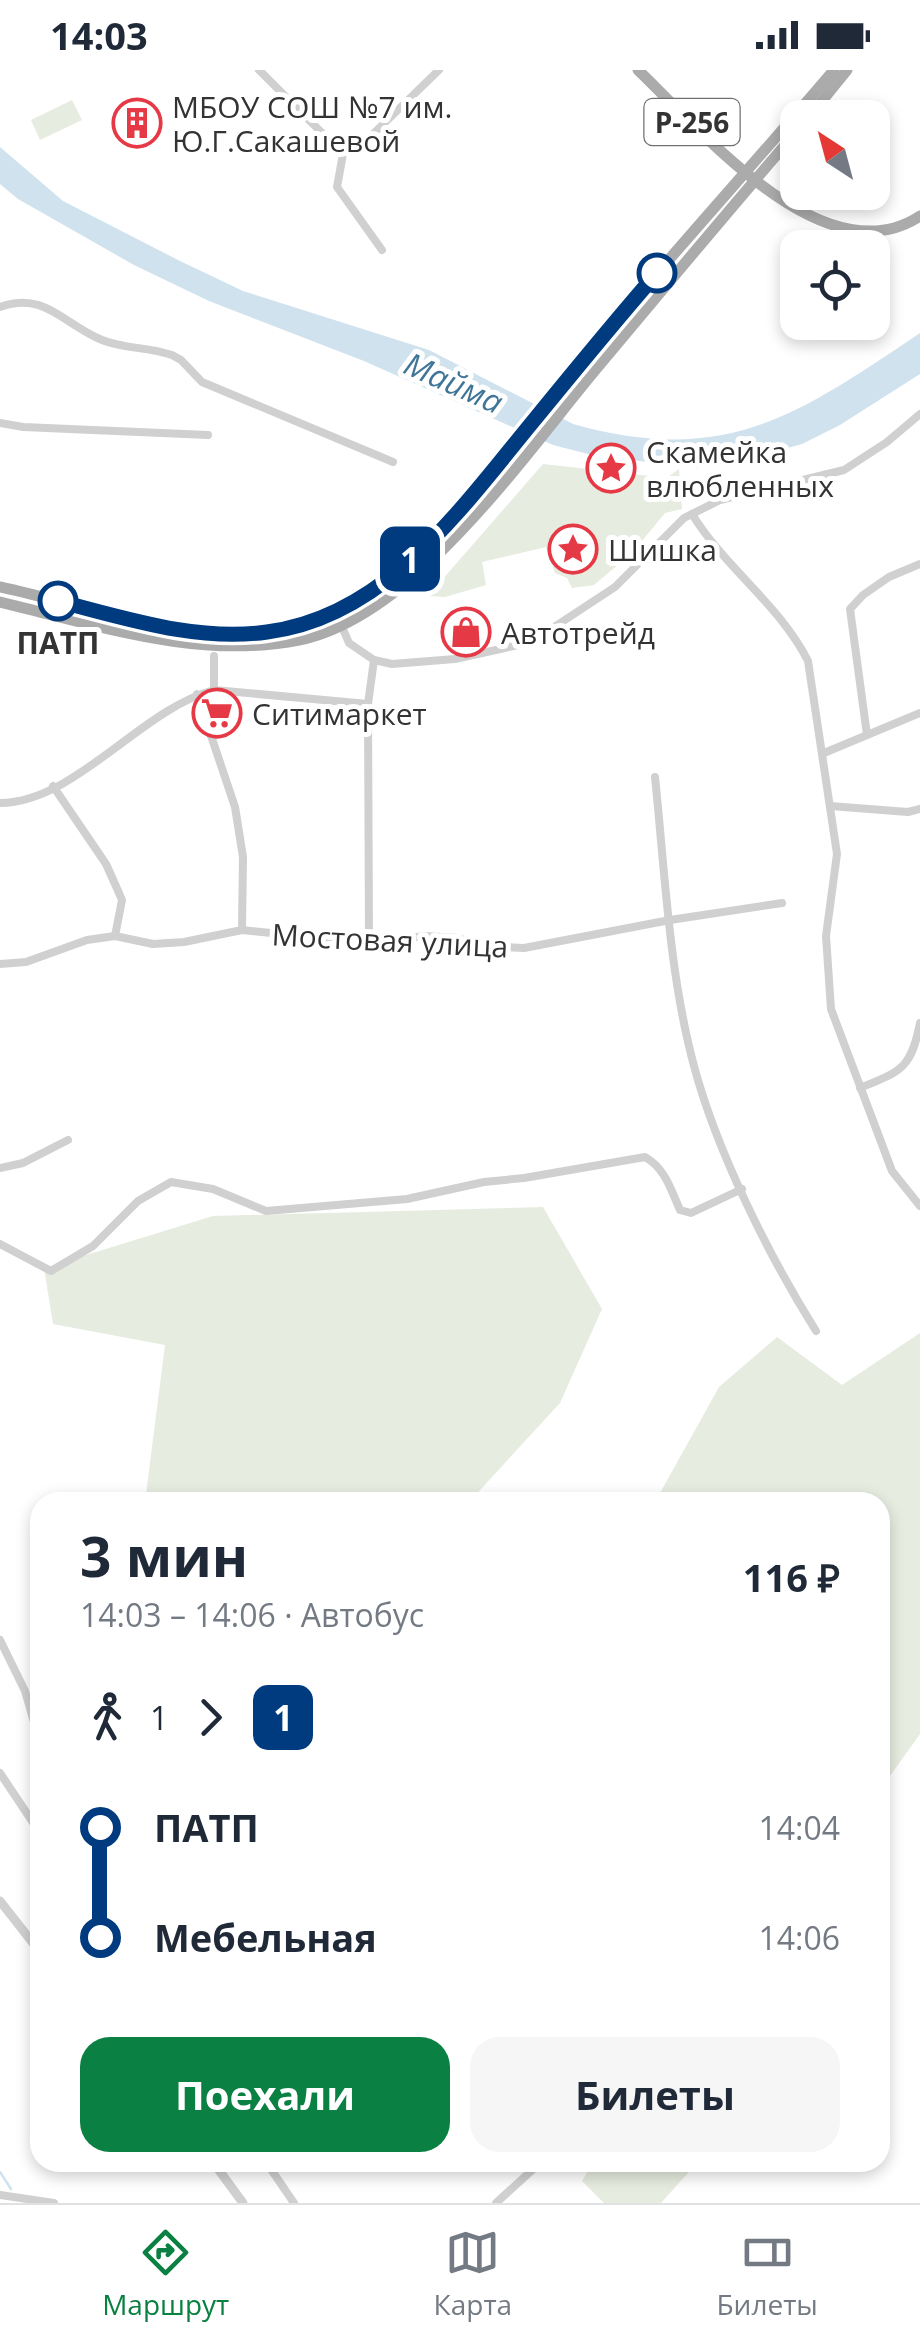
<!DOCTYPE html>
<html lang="ru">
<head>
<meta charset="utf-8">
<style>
	:root { --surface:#fff; --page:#f6f6f7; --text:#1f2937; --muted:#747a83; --line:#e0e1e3; --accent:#0b8043 }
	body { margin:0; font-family:"Open Sans",sans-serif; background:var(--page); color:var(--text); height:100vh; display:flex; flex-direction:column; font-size:38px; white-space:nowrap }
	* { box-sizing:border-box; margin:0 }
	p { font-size:32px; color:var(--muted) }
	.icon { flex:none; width:55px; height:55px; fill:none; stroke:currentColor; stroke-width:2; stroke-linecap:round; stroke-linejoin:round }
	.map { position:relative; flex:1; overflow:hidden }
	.panel { position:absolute; left:30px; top:1422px; width:860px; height:680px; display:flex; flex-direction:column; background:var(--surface); border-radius:30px; box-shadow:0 5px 15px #0003 }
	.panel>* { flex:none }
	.badge { padding:0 20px; border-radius:15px; font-size:35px; line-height:65px }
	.needle { width:65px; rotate:324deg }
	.tools { position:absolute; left:780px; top:30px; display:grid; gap:20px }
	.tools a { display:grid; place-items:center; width:110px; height:110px; border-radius:20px; background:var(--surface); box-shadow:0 5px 15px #0003; font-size:50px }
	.map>.badge { position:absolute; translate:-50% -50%; box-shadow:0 0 0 5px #fff }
	.legs { display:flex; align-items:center; gap:15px; height:110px; padding:0 50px; font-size:32px }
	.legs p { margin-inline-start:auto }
	.head { display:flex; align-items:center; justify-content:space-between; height:170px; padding:0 50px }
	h1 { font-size:55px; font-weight:700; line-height:75px }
	.action { display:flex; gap:20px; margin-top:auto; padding:20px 50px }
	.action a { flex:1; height:115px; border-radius:30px; background:var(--accent); color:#fff; font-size:40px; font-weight:700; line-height:115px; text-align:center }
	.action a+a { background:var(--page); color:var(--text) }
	ul { padding:0 50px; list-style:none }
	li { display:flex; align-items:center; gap:35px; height:110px; font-size:38px }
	li i { display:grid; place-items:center; width:15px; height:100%; margin:0 12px; background:currentColor }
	li i::after { content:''; width:25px; height:25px; margin:-12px; border:8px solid; border-radius:50%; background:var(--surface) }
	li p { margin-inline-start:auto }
	li:first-child i { background:linear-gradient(#0000 50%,currentColor 0) }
	li:last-child i { background:linear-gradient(currentColor 50%,#0000 0) }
	.status { display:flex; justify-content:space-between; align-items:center; height:70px; padding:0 50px; background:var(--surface); direction:ltr }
	.status svg { height:28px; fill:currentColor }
	.tab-bar { display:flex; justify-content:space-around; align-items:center; height:140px; border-top:2px solid var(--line); background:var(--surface); font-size:28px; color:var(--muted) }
	.tab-bar a { display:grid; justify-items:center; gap:5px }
	.tab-bar .active { color:var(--accent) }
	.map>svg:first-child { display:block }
	.green { fill:#e6ecdf }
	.water { fill:#cfe2ee }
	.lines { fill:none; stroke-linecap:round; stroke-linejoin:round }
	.stream { stroke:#cfe2ee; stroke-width:2.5 }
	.minor { stroke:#d0d0d0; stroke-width:8 }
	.tertiary { stroke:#d0d0d0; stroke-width:9 }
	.primary { stroke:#ababab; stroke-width:11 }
	.line-1-casing { stroke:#fff; stroke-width:22 }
	.line-1 { stroke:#003b80; stroke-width:15 }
	.stop-1-dot { fill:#fff; stroke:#003b80; stroke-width:5 }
	.labels { text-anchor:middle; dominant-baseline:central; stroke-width:10; stroke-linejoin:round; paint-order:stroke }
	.shield { fill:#fff; stroke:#707070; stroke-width:2.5 }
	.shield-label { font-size:28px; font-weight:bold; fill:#333 }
	.poi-label { font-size:30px; fill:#333; stroke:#fff; text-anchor:start }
	.stop-label { font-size:30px; font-weight:bold; fill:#333; stroke:#fff }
	.street-label { font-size:30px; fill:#333; stroke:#fff }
	.water-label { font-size:32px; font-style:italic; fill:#3f7597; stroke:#fff }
</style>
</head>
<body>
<div class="status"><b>14:03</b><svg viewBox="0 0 49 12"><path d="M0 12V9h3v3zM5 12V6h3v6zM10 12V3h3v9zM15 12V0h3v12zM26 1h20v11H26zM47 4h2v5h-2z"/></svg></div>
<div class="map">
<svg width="920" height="2133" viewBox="0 0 920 2133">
	<rect width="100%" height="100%" fill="#fff"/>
	<!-- green -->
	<g class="green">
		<path d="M 72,30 L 82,50 L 40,70 L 31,50 Z"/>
		<path d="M 543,394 L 650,406 L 654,417 L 679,399 L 682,439 L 665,443 L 633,482 L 594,515 L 572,518 L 567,508 L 555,503 L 546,477 L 482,492 L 486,515 L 445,527 L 428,526 Z"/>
		<path d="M 543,1137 L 602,1239 L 560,1333 L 469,1432 L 145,1432 L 165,1275 L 53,1254 L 44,1198 L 213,1146 Z"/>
		<path d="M 920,1263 L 920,1664 L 880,1720 L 880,1432 L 655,1432 L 719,1317 L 777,1267 L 842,1315 Z"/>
		<path d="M 593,2093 L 593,2092 L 697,2093 L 661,2133 L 604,2133 L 582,2111 Z"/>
	</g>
	<!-- water -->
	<path class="water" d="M 0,77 L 63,131 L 180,191 L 243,221 L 429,280 L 573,354 C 726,397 798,345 920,263 L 920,304 L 840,355 L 802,374 L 733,393 L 695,398 L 592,385 L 553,375 L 364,291 L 209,231 L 134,195 L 18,129 L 0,114 Z"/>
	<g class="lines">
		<!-- stream -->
		<path class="stream" d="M 0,2102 L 11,2119"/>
		<!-- minor -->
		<g class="minor">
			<path d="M 259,0 L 343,84 L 337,117 L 382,180"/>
			<path d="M 371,66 L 439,0"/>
			<path d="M 0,237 C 45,221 63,254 102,270 C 124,279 149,277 172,285 L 181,290 L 202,312 L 393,392"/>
			<path d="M 0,353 L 23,357 L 208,365"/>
			<path d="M 692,444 C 725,498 780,535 808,591 L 837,784 L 826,866 L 831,939 L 892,1101 L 920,1136"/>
			<path d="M 336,543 L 349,573 L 374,590 L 392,594 L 455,589 L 518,575 L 542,565 L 615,517 L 684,448 L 720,430 L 844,400 L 887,372 L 920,344"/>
			<path d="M 214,586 L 214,620 L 368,634"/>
			<path d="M 197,624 L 235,737 L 243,787 L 242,860"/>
			<path d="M 867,665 L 850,539 L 863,525 L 889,507 L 920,494"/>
			<path d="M 824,683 L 920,643"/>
			<path d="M 655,707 C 665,803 669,903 694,996 C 717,1082 769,1186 816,1261"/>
			<path d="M 53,716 L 106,794 L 115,814 L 122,830 L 115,866"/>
			<path d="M 0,733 C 76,732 141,639 214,620"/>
			<path d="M 830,736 L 908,742 L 920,739"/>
			<path d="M 369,873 L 368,634 L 374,590"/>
			<path d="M 0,894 L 26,892 L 87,870 L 115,866 L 153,874 L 184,872 L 242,860 L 369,873 L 425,866 L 458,868 L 482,876 L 524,878 L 670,850 L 782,833"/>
			<path d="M 860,1018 C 901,1001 911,999 920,953"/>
			<path d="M 0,1098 L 23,1093 L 68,1070"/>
			<path d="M 0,1174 L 51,1201 L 93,1176 L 138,1131 L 171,1112 L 213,1119 L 266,1141 L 407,1129 L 484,1112 L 524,1108 L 645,1087 C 665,1098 671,1120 680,1140 L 691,1143 L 742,1119"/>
			<path d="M 0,1570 L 25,1621 L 40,1673"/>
			<path d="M 0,1703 L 40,1763"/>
			<path d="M 266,2092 L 294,2133"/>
			<path d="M 0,2125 L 54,2133"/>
			<path d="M 496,2133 L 541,2092"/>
		</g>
		<!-- tertiary -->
		<g class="tertiary">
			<path d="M 0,1831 L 40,1882"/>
			<path d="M 213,2092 L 243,2133"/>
		</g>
		<!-- primary -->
		<g class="primary">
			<path d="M 638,0 C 701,60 824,209 920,146"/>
			<path d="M 808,48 L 847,0"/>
			<path d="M 0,517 C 94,537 192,579 290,559 C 391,537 462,438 524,363 C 559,320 594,277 630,235 C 697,156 767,79 834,0"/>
			<path d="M 0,532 C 97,555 198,590 299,570 C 414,547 524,385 597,298 C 663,219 730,139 798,60"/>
		</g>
	</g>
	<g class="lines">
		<!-- line-1 casing -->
		<g class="line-1-casing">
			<path id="line-1" d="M 58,531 C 125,548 197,572 267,562 C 387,547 463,436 535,349 C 575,300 615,251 657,203"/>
		</g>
		<!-- line-1 -->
		<use href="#line-1" class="line-1"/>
	</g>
	<!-- icons -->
	<defs>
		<g id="building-ring" transform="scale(2.5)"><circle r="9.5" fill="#fff" stroke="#e63946" stroke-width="1.5"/><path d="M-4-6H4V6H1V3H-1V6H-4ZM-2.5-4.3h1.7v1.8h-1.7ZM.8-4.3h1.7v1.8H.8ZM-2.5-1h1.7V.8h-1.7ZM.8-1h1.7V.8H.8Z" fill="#e63946"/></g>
		<g id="sight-ring" transform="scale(2.5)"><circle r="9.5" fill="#fff" stroke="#e63946" stroke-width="1.5"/><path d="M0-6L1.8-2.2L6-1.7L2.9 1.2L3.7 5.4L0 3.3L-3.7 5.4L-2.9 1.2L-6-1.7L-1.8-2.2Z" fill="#e63946"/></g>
		<g id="shop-ring" transform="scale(2.5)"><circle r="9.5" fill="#fff" stroke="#e63946" stroke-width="1.5"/><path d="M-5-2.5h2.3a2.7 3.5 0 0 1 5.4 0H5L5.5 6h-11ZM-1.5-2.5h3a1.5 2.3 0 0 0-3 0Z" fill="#e63946"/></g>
		<g id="supermarket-ring" transform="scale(2.5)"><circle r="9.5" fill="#fff" stroke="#e63946" stroke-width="1.5"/><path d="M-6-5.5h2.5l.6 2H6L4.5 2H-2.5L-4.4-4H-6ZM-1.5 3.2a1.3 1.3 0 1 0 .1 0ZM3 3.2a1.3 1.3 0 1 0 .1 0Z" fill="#e63946"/></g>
	</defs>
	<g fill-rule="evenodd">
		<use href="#building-ring" x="137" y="53"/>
		<use href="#sight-ring" x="611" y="398"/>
		<use href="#sight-ring" x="573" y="479"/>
		<use href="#shop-ring" x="466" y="562"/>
		<use href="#supermarket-ring" x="217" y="643"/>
	</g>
	<!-- markers -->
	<g class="stop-1-dot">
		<circle cx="657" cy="203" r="18"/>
		<circle cx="58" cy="531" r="18"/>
	</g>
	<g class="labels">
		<!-- shield labels -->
		<rect class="shield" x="644.5" y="29" width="95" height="46" rx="8"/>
		<g class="shield-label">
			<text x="692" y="52">Р-256</text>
		</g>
		<!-- poi labels -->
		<g class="poi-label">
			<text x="172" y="36">МБОУ СОШ №7 им.<tspan x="172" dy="34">Ю.Г.Сакашевой</tspan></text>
			<text x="646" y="381">Скамейка<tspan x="646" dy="34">влюбленных</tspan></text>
			<text x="608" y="479">Шишка</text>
			<text x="501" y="562">Автотрейд</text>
			<text x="252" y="643">Ситимаркет</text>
		</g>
		<!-- stop labels -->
		<g class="stop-label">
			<text x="58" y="572">ПАТП</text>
		</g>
		<!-- street labels -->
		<g class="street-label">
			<text transform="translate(390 870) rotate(3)">Мостовая улица</text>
		</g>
		<!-- water labels -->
		<g class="water-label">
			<text transform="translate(454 312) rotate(24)">Майма</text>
		</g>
	</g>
</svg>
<div class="tools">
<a><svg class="needle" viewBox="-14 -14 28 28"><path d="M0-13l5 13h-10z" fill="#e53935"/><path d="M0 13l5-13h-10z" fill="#747a83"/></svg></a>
<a><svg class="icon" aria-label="locate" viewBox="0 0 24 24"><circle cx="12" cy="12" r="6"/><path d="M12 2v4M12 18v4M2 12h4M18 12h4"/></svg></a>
</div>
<b class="badge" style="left:410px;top:489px;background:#003b80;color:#fff">1</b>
<section class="panel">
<div class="head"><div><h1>3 мин</h1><p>14:03 – 14:06 · Автобус</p></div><b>116 ₽</b></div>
<div class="legs"><svg class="icon" aria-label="walk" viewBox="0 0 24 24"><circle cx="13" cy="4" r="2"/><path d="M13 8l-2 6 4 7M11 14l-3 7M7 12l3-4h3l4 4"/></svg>1<svg class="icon" aria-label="forward" viewBox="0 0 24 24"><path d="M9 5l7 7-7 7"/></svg><b class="badge" style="background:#003b80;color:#fff">1</b></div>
<ul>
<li><i style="color:#003b80"></i><b>ПАТП</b><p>14:04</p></li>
<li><i style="color:#003b80"></i><b>Мебельная</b><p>14:06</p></li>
</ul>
<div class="action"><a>Поехали</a><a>Билеты</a></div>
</section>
</div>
<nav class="tab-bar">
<a class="active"><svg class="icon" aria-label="directions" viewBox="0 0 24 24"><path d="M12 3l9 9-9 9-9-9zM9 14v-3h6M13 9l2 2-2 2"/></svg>Маршрут</a>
<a><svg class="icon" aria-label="map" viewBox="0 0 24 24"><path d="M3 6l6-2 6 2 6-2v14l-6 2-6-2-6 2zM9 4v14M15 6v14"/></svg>Карта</a>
<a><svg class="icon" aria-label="tickets" viewBox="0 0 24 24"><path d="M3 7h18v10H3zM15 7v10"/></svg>Билеты</a>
</nav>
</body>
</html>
